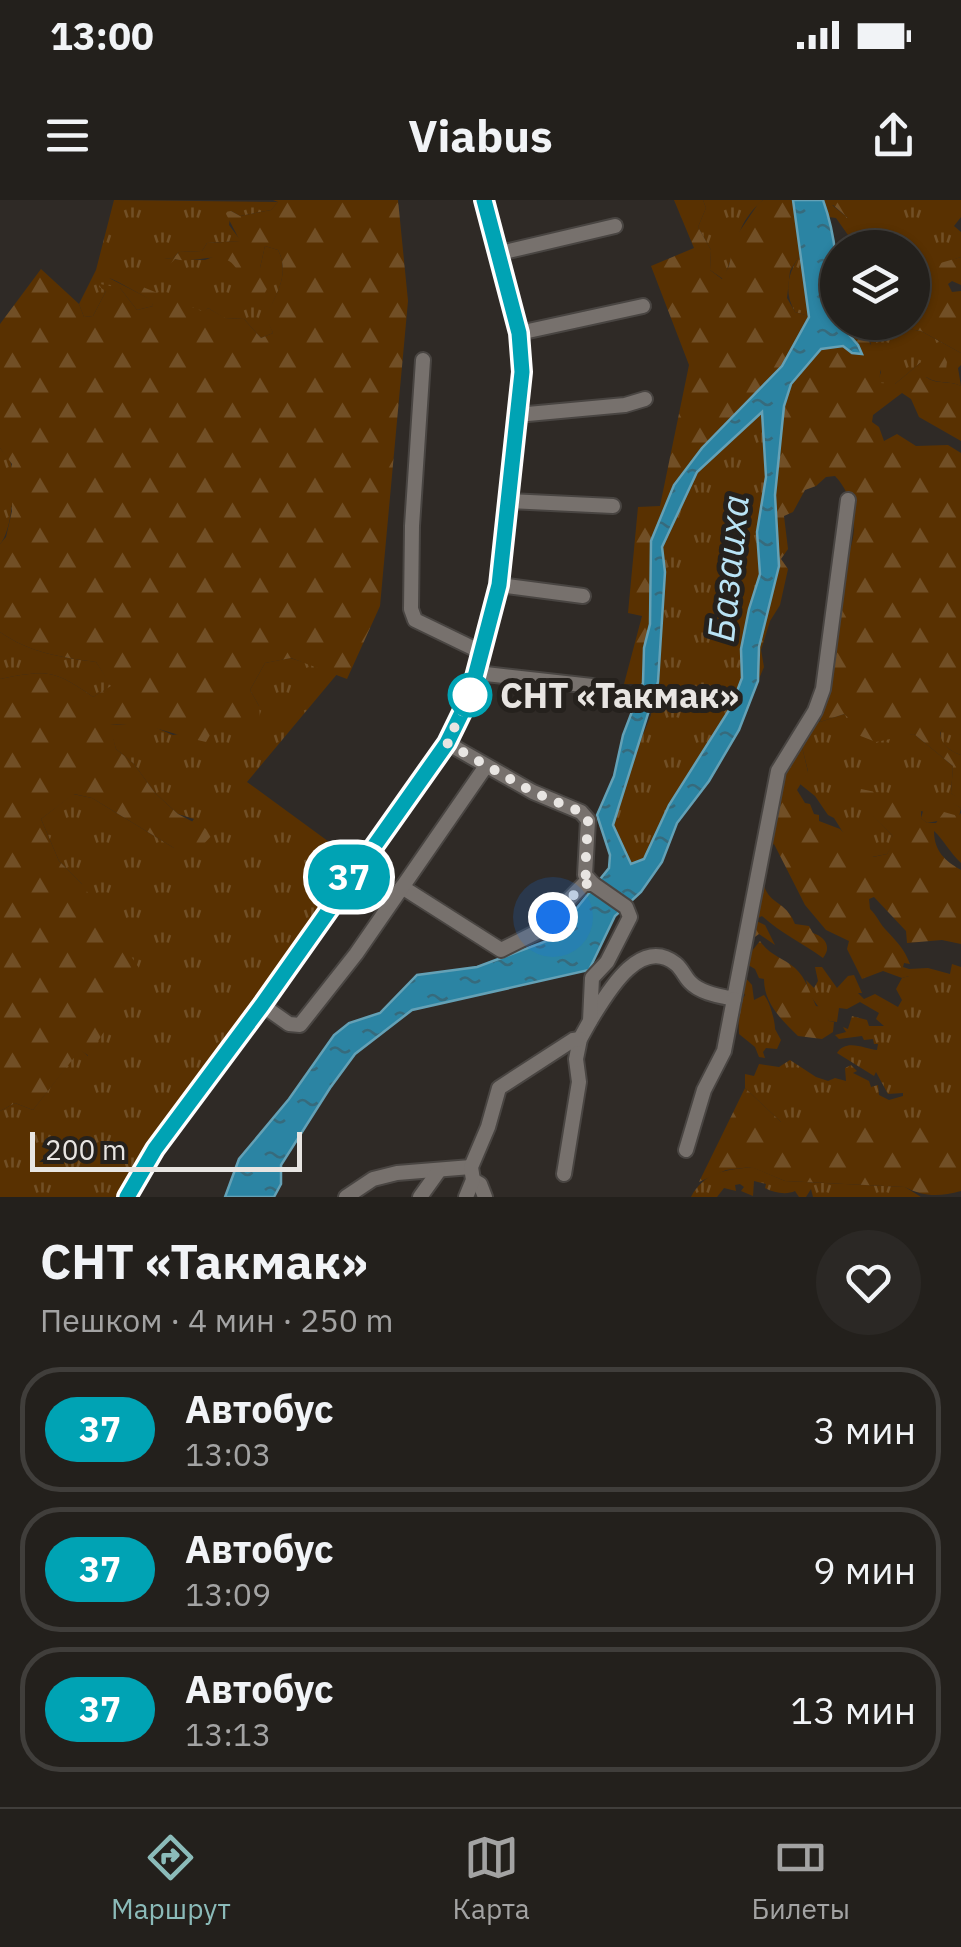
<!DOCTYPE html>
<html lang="ru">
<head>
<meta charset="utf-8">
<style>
	:root { --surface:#23201c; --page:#2b2825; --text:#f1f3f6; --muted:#a3a3a3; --line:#403e3b; --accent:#8bbbb9 }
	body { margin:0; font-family:"IBM Plex Sans",sans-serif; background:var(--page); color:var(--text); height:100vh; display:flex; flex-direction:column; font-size:38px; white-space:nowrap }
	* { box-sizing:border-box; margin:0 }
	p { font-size:32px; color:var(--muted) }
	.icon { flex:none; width:55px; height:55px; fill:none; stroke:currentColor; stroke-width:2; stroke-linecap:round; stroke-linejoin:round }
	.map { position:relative; height:997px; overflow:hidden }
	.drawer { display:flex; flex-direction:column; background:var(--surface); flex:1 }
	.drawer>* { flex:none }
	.badge { padding:0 20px; border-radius:32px; font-size:35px; line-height:65px }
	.fabs { position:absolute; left:820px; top:30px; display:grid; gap:20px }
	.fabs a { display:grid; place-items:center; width:110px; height:110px; border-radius:50%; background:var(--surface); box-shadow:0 2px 8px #0004,0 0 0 2px var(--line); font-size:50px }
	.scale { position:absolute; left:30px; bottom:25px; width:272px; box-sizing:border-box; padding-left:10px; border:5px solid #e8e5e2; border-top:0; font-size:28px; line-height:35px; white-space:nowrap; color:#e8e5e2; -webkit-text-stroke:8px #25211d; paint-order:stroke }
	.you { position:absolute; width:50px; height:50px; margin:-25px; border:8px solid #fff; border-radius:50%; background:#1a73e8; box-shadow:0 0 0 15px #1a73e833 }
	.map>.badge { position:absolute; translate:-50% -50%; box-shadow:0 0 0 5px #fff }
	.round { display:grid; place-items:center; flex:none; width:105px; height:105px; border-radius:52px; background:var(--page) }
	.headline { display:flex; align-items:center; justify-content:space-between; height:170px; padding:0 40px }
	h1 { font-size:48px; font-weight:700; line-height:75px }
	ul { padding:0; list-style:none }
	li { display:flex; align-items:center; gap:30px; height:125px; margin:0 20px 15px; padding:0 20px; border:5px solid var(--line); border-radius:40px }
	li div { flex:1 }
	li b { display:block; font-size:38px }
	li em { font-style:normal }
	li .badge { min-width:110px; font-weight:700; text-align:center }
	.status { display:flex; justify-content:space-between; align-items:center; height:70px; padding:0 50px; background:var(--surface); direction:ltr }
	.status svg { height:28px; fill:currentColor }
	header { display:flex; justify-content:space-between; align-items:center; height:130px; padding:0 40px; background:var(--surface); font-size:45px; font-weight:700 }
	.menu { display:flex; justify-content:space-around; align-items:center; height:140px; border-top:2px solid var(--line); background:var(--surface); font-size:28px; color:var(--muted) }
	.menu a { display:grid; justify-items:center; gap:5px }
	.menu .selected { color:var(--accent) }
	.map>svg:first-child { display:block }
	.grass { fill:url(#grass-tufts) }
	.forest { fill:url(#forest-firs) }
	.water { fill:url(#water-ripples); stroke:#64a1b6; stroke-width:2.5; fill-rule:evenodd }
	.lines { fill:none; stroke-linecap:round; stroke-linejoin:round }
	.minor-casing { stroke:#494542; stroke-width:18 }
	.minor { stroke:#77716d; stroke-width:14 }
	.line-casing { stroke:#fff; stroke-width:22 }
	.line { stroke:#00a3b4; stroke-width:15 }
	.walk { stroke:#e8e5e2; stroke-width:10; stroke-dasharray:0 18 }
	.stop-dot { fill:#fff; stroke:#00a3b4; stroke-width:5 }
	.labels { text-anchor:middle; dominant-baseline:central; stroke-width:10; stroke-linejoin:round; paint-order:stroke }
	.stop-label { font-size:35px; font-weight:bold; fill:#e8e5e2; stroke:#25211d; text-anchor:start }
	.water-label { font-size:38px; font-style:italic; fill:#b9e3f5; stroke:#25211d }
</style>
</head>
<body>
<div class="status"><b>13:00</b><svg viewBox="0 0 49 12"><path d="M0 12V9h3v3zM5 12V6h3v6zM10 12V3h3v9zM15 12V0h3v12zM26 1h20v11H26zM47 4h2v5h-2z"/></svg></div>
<header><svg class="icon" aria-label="menu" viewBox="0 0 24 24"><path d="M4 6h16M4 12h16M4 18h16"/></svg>Viabus<svg class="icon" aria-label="share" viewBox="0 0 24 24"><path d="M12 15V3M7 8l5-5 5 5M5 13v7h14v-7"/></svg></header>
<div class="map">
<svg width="961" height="997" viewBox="0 0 961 997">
	<defs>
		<pattern id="grass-tufts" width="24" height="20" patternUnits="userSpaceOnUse" patternTransform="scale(2.5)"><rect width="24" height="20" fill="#593101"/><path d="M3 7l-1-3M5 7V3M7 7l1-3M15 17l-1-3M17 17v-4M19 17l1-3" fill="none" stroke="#714f26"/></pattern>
		<pattern id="forest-firs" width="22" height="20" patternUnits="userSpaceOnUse" patternTransform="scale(2.5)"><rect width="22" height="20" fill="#593101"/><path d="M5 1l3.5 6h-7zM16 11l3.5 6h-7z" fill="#714f26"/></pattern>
		<pattern id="water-ripples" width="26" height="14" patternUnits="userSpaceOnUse" patternTransform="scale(2.5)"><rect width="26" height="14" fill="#2b84a3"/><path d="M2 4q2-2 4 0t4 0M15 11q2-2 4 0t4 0" fill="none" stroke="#366b7d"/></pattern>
	</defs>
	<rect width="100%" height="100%" fill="#2f2a26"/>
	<!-- grass -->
	<g class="grass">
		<path d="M 114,0 L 278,2 L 271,10 L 240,16 L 231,11 L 229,25 L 241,41 L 207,43 L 202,51 L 179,52 L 173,58 L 164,59 L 205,60 L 218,55 L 232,61 L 237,69 L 260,68 L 265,46 L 278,50 C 290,73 277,95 266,116 L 273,133 L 261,138 L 244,119 L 224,118 L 208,108 L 204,113 L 109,78 L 152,100 L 153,106 L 137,110 L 120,88 L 106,91 L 93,116 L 84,117 L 79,104 L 96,70 Z"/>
		<path d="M 703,0 L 763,0 C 733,26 738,49 723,79 L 710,70 L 711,50 L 698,27 L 706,8 Z"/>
		<path d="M 869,0 L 961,0 L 961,17 L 954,26 L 961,32 L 961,57 L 913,73 L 912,48 L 851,47 L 848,35 L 836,18 L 829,17 L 827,9 L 832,5 L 848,18 L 869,18 Z"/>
		<path d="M 801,53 L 809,116 L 795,112 C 783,91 788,73 801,53 Z"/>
		<path d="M 902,128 L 921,131 L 961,153 L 961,165 L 958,168 L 961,186 C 949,180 936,185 925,176 L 934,172 L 920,163 L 895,184 L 881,184 L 878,181 L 881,172 L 868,136 Z"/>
		<path d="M 762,211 L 766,277 L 757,332 L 760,374 L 749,409 L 741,449 L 742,478 L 731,507 L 669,605 L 644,660 L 631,664 L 613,625 L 623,584 L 651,515 L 662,408 L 662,347 L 697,272 Z"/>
		<path d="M 0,248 C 3,252 8,256 10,261 C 17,276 12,332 0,344 Z"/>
		<path d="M 0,432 C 30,453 60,457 96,462 L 112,486 L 93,497 C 53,469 47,470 0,479 Z"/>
		<path d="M 290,458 L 338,473 L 247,582 L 366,669 L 268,812 L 195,902 L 133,997 L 0,997 L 0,911 L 15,903 L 33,910 L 80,849 L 88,856 L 82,684 L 59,661 L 41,619 L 73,594 L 92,598 L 174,648 L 194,619 L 178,614 L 155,593 L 134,564 L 116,549 L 109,525 L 145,523 L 173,535 L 214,528 L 259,506 L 250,490 L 265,463 Z"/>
		<path d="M 844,514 C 861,527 892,537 914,534 L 953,566 L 951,593 L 958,598 L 953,603 L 961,608 L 959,617 L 927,623 L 921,618 L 925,605 L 870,593 L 859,601 L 892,635 L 895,642 L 887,654 L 872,657 L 849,642 L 834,618 L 828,615 L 815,596 L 800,584 L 808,571 L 802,547 L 814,517 L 820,522 Z"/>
		<path d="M 944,525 L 961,535 L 961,555 C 947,550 934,540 944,525 Z"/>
		<path d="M 952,764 L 961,767 L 961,922 L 781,922 L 745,888 L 745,874 L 754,876 L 759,864 L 779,867 L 790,860 L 816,877 L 828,881 L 835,878 L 846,881 L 845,868 L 851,865 L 857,871 L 853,873 L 869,881 L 871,887 L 878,885 L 879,895 L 889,900 L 903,896 L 903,893 L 888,894 L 876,872 L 874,876 L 837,853 C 846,838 865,849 877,850 L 878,844 L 874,844 L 873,839 L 864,840 L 862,836 L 839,839 L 835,835 L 846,832 L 843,827 L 848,829 L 852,816 L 867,820 L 869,826 L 884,826 L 876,819 L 879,813 L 860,802 L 847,809 L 839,808 L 837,822 L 829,821 L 809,794 L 806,780 L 814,788 L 818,781 L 815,767 L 822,767 L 837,788 L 848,776 L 854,775 L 862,793 L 858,793 L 864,799 L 875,794 L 898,807 L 902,800 L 896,789 L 902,778 L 909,776 L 909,769 L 928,768 L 950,774 Z"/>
		<path d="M 742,774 L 752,785 L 754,800 L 764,795 C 770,802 775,821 775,829 L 781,840 L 777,849 L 766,848 L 763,852 L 765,858 L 759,857 L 755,847 L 739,834 L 738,806 L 745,795 L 740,788 Z"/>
		<path d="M 752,967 L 785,981 L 905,987 L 921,997 L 813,997 L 811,989 L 806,997 L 799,997 L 795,991 C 787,995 774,993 765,988 L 766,984 L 754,981 L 753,996 L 741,991 L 744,987 L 740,984 L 735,985 L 736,991 L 724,988 L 717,997 L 691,997 C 704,972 725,970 752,967 Z"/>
	</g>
	<!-- forest -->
	<g class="forest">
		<path d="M 273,0 L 398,0 L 408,101 L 380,406 L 347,479 L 291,458 L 265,463 L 250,490 L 259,506 L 260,518 L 240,534 L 214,528 L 206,542 C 173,535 144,520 110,525 L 116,549 L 134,564 L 155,593 L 178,614 L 214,633 L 201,647 L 174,648 L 92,598 L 74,594 L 41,619 L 59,661 L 82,684 L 141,771 L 89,856 L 80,850 L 33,910 L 15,903 L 0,911 L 0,479 C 47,470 53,469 93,497 L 111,486 L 96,462 C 60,457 30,453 0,432 L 0,344 L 6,337 L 12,311 L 12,264 L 0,248 L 0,124 L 41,69 L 79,104 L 84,117 L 93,116 L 106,91 L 99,87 L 100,84 L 120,88 L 137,110 L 153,106 L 151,100 L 109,77 L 111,74 L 204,112 L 208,108 L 225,118 L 244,119 L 261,138 L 273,133 L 265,116 C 277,95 290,73 278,50 L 265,46 L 260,68 L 268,87 L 257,108 L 239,96 L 231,75 L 236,68 C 222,47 196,65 175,59 L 169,65 L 165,65 L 163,59 L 173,58 L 179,52 L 202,51 L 207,43 L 240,41 L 225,12 L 231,11 L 240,16 L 271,10 L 278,2 Z"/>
		<path d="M 674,0 L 703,0 L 706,8 L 698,27 L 711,50 L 710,70 L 722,79 L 729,66 L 735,38 L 758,4 L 763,0 L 793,0 L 801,53 L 790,71 L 787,98 L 795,112 L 809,116 L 782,166 L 702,248 L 650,376 L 650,424 L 644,448 L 643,483 L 638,492 L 633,484 L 624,484 L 642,416 L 628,413 L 638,307 L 660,306 L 689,165 L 651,66 L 694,48 Z"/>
		<path d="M 823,0 L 869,0 L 870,18 L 848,18 L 833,5 L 827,9 Z"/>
		<path d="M 961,57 L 961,85 L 952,81 L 948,84 L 952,92 L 961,91 L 961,153 L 921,131 L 903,128 L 868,136 L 870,144 C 889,157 878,166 880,183 L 895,184 L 920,163 L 943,154 L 947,162 L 946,170 L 926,177 C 936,185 950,180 961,186 L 961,241 L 919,217 L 911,199 L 902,193 L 873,215 L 872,222 L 879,227 L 884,241 L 897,234 L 916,246 L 948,245 L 961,253 L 961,535 L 950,533 L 944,526 L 940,533 C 941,545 950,551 961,555 L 961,608 L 952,603 L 957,598 L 951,593 L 953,566 L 914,534 L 876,542 L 858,535 L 854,522 L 844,514 L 820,522 L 844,365 C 859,335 858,301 835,276 L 826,277 L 816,286 L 805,290 L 793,312 L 784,316 L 788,349 L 781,359 L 788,369 L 780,405 L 770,421 L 761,450 L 764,467 L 758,481 L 759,447 L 779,366 L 775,295 L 784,206 L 791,184 L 821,149 L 843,146 L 852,153 L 840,123 L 912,122 L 913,71 Z"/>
		<path d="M 814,517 L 802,547 L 808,572 L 797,590 L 805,603 L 810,604 L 814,614 L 819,615 L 819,621 L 840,629 L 859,648 L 866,649 L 873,657 L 887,654 L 894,642 L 892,635 L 858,601 L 861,589 L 933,604 L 932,614 L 921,611 L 921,618 L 927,623 L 936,623 L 944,612 L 958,616 L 961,613 L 961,663 C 950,653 944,640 934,631 C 934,651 945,661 961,670 L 961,744 L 942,740 L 907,743 L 906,731 L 874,697 L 869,699 L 870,709 C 877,716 879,722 885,729 C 896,741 904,748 910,764 L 904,763 L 903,767 L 909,769 L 909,776 L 902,778 L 883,771 L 862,779 L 847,749 L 849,741 L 826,730 L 805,705 L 774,644 L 763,654 C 757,711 783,693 795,724 L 809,726 L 813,733 C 825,737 832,747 823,758 C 801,742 782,734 762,716 L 754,720 L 765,725 L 775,745 L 759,734 L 752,739 L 749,730 C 762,659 769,577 814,517 Z"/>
		<path d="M 760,741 C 769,755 783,758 795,768 C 806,778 810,793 816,806 L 822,807 L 829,821 L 834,822 L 833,832 L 822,839 L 798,836 C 782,820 764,804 764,779 L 759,778 L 755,769 L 743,762 Z"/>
		<path d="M 745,888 L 781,922 L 961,922 L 961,991 C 939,997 924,997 905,987 L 785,981 L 751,967 L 726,970 L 699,982 Z"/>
	</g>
	<!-- water -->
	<path class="water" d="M 793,0 L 823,0 C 838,41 838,80 838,122 L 858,145 L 862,154 L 852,153 L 843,146 L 821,149 L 791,184 L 784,206 L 775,295 L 779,366 L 759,447 L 758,481 L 739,530 L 709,581 L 677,623 L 662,662 L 641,692 L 615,716 L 589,770 L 412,810 L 355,854 L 330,888 L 281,965 L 281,984 L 274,997 L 225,997 L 239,959 L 289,899 L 334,835 L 349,823 L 380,813 L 417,775 L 477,767 L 552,739 L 609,668 L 610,655 L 597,615 L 614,576 L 623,535 L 643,483 L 644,448 L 650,424 L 651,341 L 674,285 L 702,248 L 782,166 L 809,117 ZM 762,212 L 766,277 L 757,332 L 760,374 L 749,409 L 741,449 L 742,478 L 731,507 L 669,605 L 644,659 L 631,664 L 613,625 L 658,482 L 665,372 L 662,347 L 697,272 Z"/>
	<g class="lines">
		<!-- minor casing -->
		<g class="minor-casing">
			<g id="minor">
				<path d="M 500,53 L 615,26"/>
				<path d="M 519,133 L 643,106"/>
				<path d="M 423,160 L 412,326 L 411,409 L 415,420 L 481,452"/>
				<path d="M 517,215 L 625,205 L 645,199"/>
				<path d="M 509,301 L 613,306"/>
				<path d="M 499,385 L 583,396"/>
				<path d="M 477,473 L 592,486"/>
				<path d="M 402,687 L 501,750 L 537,732 L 584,684 L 593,684 L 585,675 L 588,620 L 581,612 L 533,592 L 447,543"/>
				<path d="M 262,805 L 289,824 L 300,825 L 356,754 L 486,566"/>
				<path d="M 590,821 C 605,797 639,734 676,764 C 682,769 685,777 690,782 C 700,793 720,796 734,799 L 778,571 L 815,511 L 823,489 L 848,300"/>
				<path d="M 686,950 L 704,890 L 724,851 L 734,799"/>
				<path d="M 564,974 L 579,882 L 576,859 L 580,839 L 590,821 L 592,778 L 607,762 L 630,717 L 626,707 L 593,684"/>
				<path d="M 473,980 L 480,984 L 485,997"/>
				<path d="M 127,997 L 155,949 L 262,805 L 447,543 L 470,496 L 499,385 L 522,171 L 519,133 L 484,0"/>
				<path d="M 346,997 L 373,979 L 397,973 L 471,967"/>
				<path d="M 420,997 L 438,972"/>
				<path d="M 466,997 L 473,980 L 471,967 L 488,927 L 499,888 L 573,840 L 580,839"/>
			</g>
		</g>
		<!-- minor -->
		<use href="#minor" class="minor"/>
	</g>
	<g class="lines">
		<!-- line casing -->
		<g class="line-casing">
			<path id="line" d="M 127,997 L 155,949 L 262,805 L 447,543 L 470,496 L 499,385 L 522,172 L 519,133 L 484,0"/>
		</g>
		<!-- line -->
		<use href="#line" class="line"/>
		<!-- walk -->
		<path class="walk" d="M 470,495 L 447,543 L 533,592 L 581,612 L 588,620 L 585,674 L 593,684 L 584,684 L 553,717"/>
	</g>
	<!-- markers -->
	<circle class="stop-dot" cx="470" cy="495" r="20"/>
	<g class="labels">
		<!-- stop labels -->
		<g class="stop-label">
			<text x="500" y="495">СНТ «Такмак»</text>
		</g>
		<!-- water labels -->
		<g class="water-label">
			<text transform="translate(727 368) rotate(-84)">Базаиха</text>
		</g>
	</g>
</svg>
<div class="fabs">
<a><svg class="icon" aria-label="layers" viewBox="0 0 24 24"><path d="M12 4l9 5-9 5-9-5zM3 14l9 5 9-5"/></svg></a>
</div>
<div class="scale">200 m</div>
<div class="you" style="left:553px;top:717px"></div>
<b class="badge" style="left:349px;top:677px;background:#00a3b4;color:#fff">37</b>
</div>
<section class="drawer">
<div class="headline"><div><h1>СНТ «Такмак»</h1><p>Пешком · 4 мин · 250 m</p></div><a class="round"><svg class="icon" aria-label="heart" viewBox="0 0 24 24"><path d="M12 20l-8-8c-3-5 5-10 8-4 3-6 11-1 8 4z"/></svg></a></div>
<ul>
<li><span class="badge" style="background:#00a3b4;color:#fff">37</span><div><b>Автобус</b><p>13:03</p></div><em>3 мин</em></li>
<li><span class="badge" style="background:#00a3b4;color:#fff">37</span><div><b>Автобус</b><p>13:09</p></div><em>9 мин</em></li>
<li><span class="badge" style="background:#00a3b4;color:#fff">37</span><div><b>Автобус</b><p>13:13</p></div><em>13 мин</em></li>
</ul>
</section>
<nav class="menu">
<a class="selected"><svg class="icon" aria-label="directions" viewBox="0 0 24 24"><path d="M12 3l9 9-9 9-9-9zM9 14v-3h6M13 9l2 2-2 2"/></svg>Маршрут</a>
<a><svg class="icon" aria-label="map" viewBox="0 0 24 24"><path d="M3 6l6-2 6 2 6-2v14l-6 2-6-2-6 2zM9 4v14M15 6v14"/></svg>Карта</a>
<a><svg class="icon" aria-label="tickets" viewBox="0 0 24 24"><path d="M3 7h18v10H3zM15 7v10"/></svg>Билеты</a>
</nav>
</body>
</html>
